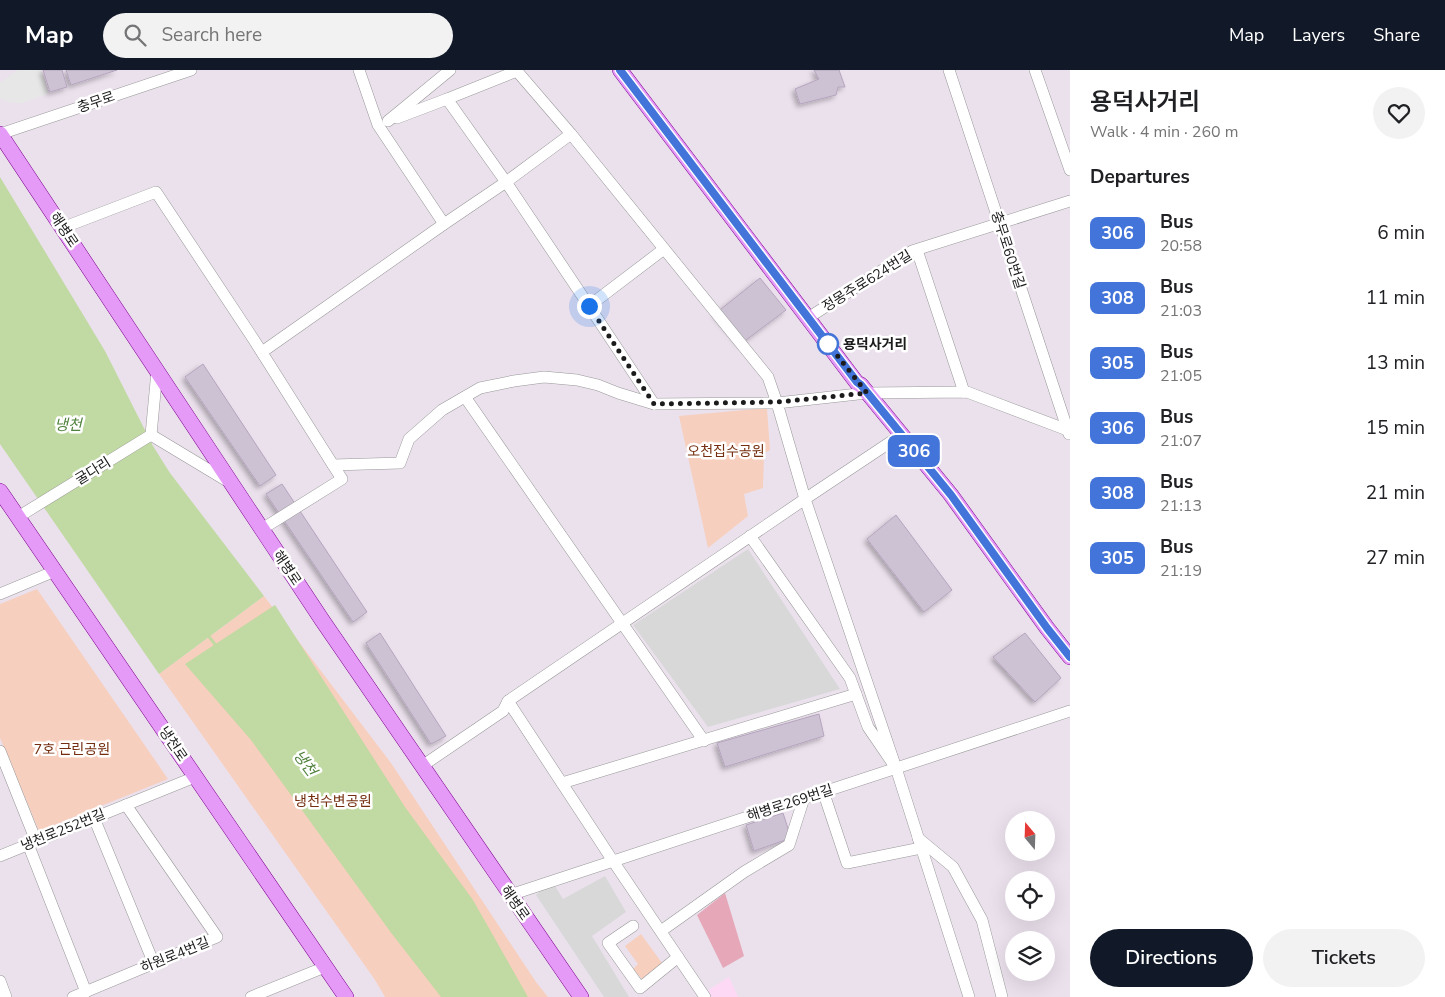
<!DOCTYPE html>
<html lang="en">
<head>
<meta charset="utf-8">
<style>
	:root { --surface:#fff; --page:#f2f2f2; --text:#202124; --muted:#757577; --accent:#111827 }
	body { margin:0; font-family:"Nunito Sans","Noto Sans KR",sans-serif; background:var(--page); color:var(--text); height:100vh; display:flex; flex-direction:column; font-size:19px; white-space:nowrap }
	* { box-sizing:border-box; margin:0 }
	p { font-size:16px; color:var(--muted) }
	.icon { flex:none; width:28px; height:28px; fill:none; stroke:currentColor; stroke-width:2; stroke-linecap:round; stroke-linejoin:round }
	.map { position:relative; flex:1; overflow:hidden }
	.drawer { display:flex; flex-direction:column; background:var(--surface); width:375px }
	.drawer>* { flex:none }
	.badge { padding:0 10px; border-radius:8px; font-size:18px; line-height:32px }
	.needle { width:32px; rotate:341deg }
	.fabs { position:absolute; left:1005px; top:741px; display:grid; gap:10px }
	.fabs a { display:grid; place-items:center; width:50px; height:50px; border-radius:50%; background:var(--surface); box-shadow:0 5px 20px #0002; font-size:25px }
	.you { position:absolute; width:25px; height:25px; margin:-12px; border:4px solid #fff; border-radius:50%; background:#1a73e8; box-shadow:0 0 0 8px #1a73e833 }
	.map>.badge { position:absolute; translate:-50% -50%; box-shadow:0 0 0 2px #fff }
	h2 { padding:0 20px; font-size:19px; line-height:45px }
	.round { display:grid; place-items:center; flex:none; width:52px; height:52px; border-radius:26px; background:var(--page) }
	.head { display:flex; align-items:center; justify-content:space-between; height:85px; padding:0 20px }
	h1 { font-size:24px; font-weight:600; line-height:38px }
	.cta { display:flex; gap:10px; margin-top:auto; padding:10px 20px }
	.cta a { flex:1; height:58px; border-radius:30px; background:var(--accent); color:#fff; font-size:20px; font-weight:600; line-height:58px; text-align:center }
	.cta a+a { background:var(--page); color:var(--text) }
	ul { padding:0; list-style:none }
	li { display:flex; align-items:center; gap:15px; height:65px; padding:0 20px }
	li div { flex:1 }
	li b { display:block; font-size:19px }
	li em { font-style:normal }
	li .badge { min-width:55px; font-weight:700; text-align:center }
	header { display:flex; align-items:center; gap:30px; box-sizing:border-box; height:70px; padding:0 25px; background:var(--accent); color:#fff }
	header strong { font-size:24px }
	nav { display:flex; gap:28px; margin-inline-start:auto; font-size:18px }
	.search { width:350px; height:45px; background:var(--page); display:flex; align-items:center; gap:12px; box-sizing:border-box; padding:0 18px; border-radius:28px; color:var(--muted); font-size:19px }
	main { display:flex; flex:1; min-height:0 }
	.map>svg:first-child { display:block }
	.residential { fill:#d8d8d9 }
	.education { fill:#fed9f5 }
	.grass { fill:#e6a8b8 }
	.park { fill:#f7cfbe }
	.parking { fill:#e7e7e7 }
	.water { fill:#c1d9a2 }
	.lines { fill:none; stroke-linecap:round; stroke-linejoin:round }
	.stream { stroke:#c1d9a2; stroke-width:3 }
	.building { fill:#cdc2d3; stroke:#b5a4be; filter:url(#shadow) }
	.minor-casing { stroke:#989898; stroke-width:12 }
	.major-casing { stroke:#7f058e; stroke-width:16 }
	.minor { stroke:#fff; stroke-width:11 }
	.major { stroke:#e59af8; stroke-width:15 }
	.line-casing { stroke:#fff; stroke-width:11 }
	.line { stroke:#4374d9; stroke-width:8 }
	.walk { stroke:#1b1b1b; stroke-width:5; stroke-dasharray:0 9 }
	.stop-dot { fill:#fff; stroke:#4374d9; stroke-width:2.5 }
	.labels { text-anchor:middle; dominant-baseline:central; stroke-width:5; stroke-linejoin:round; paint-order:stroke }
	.street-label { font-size:14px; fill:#1b1b1b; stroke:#fff }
	.stop-label { font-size:14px; font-weight:bold; fill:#1b1b1b; stroke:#fff; text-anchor:start }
	.park-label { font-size:14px; fill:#742e0f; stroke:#fff }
	.water-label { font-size:15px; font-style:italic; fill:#50823d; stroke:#fff }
</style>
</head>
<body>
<header>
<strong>Map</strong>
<div class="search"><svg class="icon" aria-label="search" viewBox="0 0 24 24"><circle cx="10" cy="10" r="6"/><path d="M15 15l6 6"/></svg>Search here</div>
<nav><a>Map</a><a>Layers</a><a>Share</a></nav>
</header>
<main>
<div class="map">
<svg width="1070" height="927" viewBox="0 0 1070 927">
	<defs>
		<filter id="shadow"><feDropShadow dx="-3" dy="3" stdDeviation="2.5" flood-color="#0004"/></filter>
	</defs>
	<rect width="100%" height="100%" fill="#ebe1ed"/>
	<!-- residential -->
	<g class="residential">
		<path d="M 748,479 L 840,619 L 708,657 L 633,555 Z"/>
		<path d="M 605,806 L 626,842 L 592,866 L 629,927 L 604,927 L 536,825 L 552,811 L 563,829 Z"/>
	</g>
	<!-- education -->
	<path class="education" d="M 729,907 L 738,927 L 710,927 L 707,921 Z"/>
	<!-- grass -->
	<path class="grass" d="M 725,823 L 744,886 L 723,898 L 697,845 Z"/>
	<!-- park -->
	<g class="park">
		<path d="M 767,338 L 770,380 L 764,383 L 763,418 L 744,424 L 748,446 L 708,478 L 679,346 Z"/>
		<path d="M 37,519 L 168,709 L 39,761 L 0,668 L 0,534 Z"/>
		<path d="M 264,526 L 391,693 L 536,912 L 548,927 L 385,927 L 375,910 L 159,604 Z"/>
		<path d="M 641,864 L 662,893 L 642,909 L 633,899 L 638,894 L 625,876 Z"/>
	</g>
	<!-- parking -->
	<path class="parking" d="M 18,0 L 41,0 L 48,24 L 22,33 L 11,33 L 1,29 L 0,27 L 0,13 Z"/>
	<!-- water -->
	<g class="water">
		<path d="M 0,107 L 105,281 L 153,376 L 170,403 L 264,526 L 159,604 L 0,374 Z"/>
		<path d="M 275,535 L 405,737 L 473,830 L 528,927 L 441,927 L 392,864 L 251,670 L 185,594 Z"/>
	</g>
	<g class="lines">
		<!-- stream -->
		<path class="stream" d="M 207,564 L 217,577"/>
	</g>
	<!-- building -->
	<g class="building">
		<path d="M 43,0 L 62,0 L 67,17 L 50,22 Z"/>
		<path d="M 66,0 L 117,0 L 71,15 Z"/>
		<path d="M 814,0 L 839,0 L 845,17 L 838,17 L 836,25 L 800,34 L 795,19 L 819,9 Z"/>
		<path d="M 760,208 L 786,240 L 742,273 L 716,243 Z"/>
		<path d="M 203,294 L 276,405 L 260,416 L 185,307 Z"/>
		<path d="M 282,414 L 367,542 L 353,552 L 266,424 Z"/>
		<path d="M 896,445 L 952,520 L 924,542 L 867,469 Z"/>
		<path d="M 380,563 L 446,666 L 431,674 L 366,573 Z"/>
		<path d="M 1025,563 L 1061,608 L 1035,632 L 993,587 Z"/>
		<path d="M 819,644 L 824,666 L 725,697 L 717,673 Z"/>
		<path d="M 783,743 L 791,768 L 754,781 L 746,755 Z"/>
	</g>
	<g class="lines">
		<!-- minor casing -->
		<g class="minor-casing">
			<g id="minor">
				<path d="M 359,0 L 378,55 L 444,154"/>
				<path d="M 949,0 L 1069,364"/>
				<path d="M 1035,0 L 1070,100"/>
				<path d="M 517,1 L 447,29 L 506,112 L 589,236"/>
				<path d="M 397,48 L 447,29"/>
				<path d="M 388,51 L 450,0"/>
				<path d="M 0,64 L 191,0"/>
				<path d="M 62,158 L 156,122 L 254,270 L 333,395 L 400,393 L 409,369 L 442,340 L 480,318 L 514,311 L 544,307 L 577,310 L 598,315 L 618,323 L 654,334 L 777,333 L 768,307 L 571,64 L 516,0"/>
				<path d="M 917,180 L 964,322"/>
				<path d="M 808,248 L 912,181 L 1070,131"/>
				<path d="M 262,282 L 444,154 L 506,112 L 571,64"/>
				<path d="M 465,327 L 704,671"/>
				<path d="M 654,334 L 589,236 L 664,179"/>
				<path d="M 151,365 L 229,412"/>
				<path d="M 151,365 L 157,301"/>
				<path d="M 18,447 L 151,365"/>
				<path d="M 262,459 L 342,409 L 333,395"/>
				<path d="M 750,466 L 850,608 L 868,657 L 896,698 L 805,429 L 901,365"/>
				<path d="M 0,524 L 55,501"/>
				<path d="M 0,681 L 36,771"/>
				<path d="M 422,696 L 503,641 L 508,631"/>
				<path d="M 896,698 L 969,927"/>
				<path d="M 562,713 L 856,624"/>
				<path d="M 823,721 L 847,793 L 921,778"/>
				<path d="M 94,748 L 154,894"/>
				<path d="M 918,768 L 953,797 L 982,850 L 1002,927"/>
				<path d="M 28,774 L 86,922"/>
				<path d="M 0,786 L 195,707"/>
				<path d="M 510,825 L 1070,641"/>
				<path d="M 633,856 L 608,873 L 640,918 L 678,887"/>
				<path d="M 661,861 L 744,802 L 789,775 L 804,728"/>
				<path d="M 0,911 L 6,927"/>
				<path d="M 73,927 L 217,867 L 126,735"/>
				<path d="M 251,927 L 325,897"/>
				<path d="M 705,927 L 613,791 L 508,631 L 805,429 L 777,333 L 867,323 L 967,322 L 1070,361"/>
			</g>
		</g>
		<!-- major casing -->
		<g class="major-casing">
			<g id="major">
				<path d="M 620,0 L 857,313 L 861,315 L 951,425 L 1047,558 L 1070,587"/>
				<path d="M 0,64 L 322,550 L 581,927"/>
				<path d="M 0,421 L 346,927"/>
			</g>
		</g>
		<!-- minor -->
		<use href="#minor" class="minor"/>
		<!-- major -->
		<use href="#major" class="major"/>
	</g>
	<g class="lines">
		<!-- line casing -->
		<g class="line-casing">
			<path id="line" d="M 620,0 L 857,312 L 861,315 L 951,425 L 1047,558 L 1070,587"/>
		</g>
		<!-- line -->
		<use href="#line" class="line"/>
		<!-- walk -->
		<path class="walk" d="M 589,236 L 654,334 L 778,332 L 867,323 L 828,274"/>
	</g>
	<!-- markers -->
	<circle class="stop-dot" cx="828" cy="274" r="10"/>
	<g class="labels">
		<!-- street labels -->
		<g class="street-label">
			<text transform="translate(96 32) rotate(-19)">충무로</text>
			<text transform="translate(64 160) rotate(56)">해병로</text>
			<text transform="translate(1008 180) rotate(72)">충무로60번길</text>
			<text transform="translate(867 211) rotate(-32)">정몽주로624번길</text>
			<text transform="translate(93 401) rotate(-32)">굴다리</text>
			<text transform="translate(287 498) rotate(56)">해병로</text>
			<text transform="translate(173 674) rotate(56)">냉천로</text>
			<text transform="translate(790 733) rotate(-18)">해병로269번길</text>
			<text transform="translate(63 760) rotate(-22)">냉천로252번길</text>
			<text transform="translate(515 833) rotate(55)">해병로</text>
			<text transform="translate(175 885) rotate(-22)">하원로4번길</text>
		</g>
		<!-- stop labels -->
		<g class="stop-label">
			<text x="843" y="274">용덕사거리</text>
		</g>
		<!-- park labels -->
		<g class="park-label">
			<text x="726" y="381">오천집수공원</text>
			<text x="72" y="679">7호 근린공원</text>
			<text x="333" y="731">냉천수변공원</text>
		</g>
		<!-- water labels -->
		<g class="water-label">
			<text x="68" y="355">냉천</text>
			<text transform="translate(305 693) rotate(53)">냉천</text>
		</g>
	</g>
</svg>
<div class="fabs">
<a><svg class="needle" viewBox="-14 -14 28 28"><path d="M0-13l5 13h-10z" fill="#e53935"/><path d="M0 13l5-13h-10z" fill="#757577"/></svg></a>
<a><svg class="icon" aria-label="locate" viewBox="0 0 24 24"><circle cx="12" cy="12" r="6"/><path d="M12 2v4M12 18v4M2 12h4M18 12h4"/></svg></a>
<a><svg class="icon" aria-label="layers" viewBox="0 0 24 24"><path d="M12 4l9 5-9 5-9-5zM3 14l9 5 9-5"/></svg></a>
</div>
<div class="you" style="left:589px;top:236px"></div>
<b class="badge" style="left:914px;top:381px;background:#4374d9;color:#fff">306</b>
</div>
<section class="drawer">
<div class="head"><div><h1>용덕사거리</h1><p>Walk · 4 min · 260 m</p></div><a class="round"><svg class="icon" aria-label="heart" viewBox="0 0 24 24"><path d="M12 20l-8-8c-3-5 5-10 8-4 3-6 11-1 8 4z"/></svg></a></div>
<h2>Departures</h2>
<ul>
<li><span class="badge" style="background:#4374d9;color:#fff">306</span><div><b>Bus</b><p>20:58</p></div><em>6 min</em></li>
<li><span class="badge" style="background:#4374d9;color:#fff">308</span><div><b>Bus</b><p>21:03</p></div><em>11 min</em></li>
<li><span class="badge" style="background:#4374d9;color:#fff">305</span><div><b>Bus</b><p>21:05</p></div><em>13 min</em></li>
<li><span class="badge" style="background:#4374d9;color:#fff">306</span><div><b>Bus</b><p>21:07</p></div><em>15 min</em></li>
<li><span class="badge" style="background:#4374d9;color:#fff">308</span><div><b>Bus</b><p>21:13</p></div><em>21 min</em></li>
<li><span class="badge" style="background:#4374d9;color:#fff">305</span><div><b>Bus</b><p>21:19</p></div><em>27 min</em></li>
</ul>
<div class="cta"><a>Directions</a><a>Tickets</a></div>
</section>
</main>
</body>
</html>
